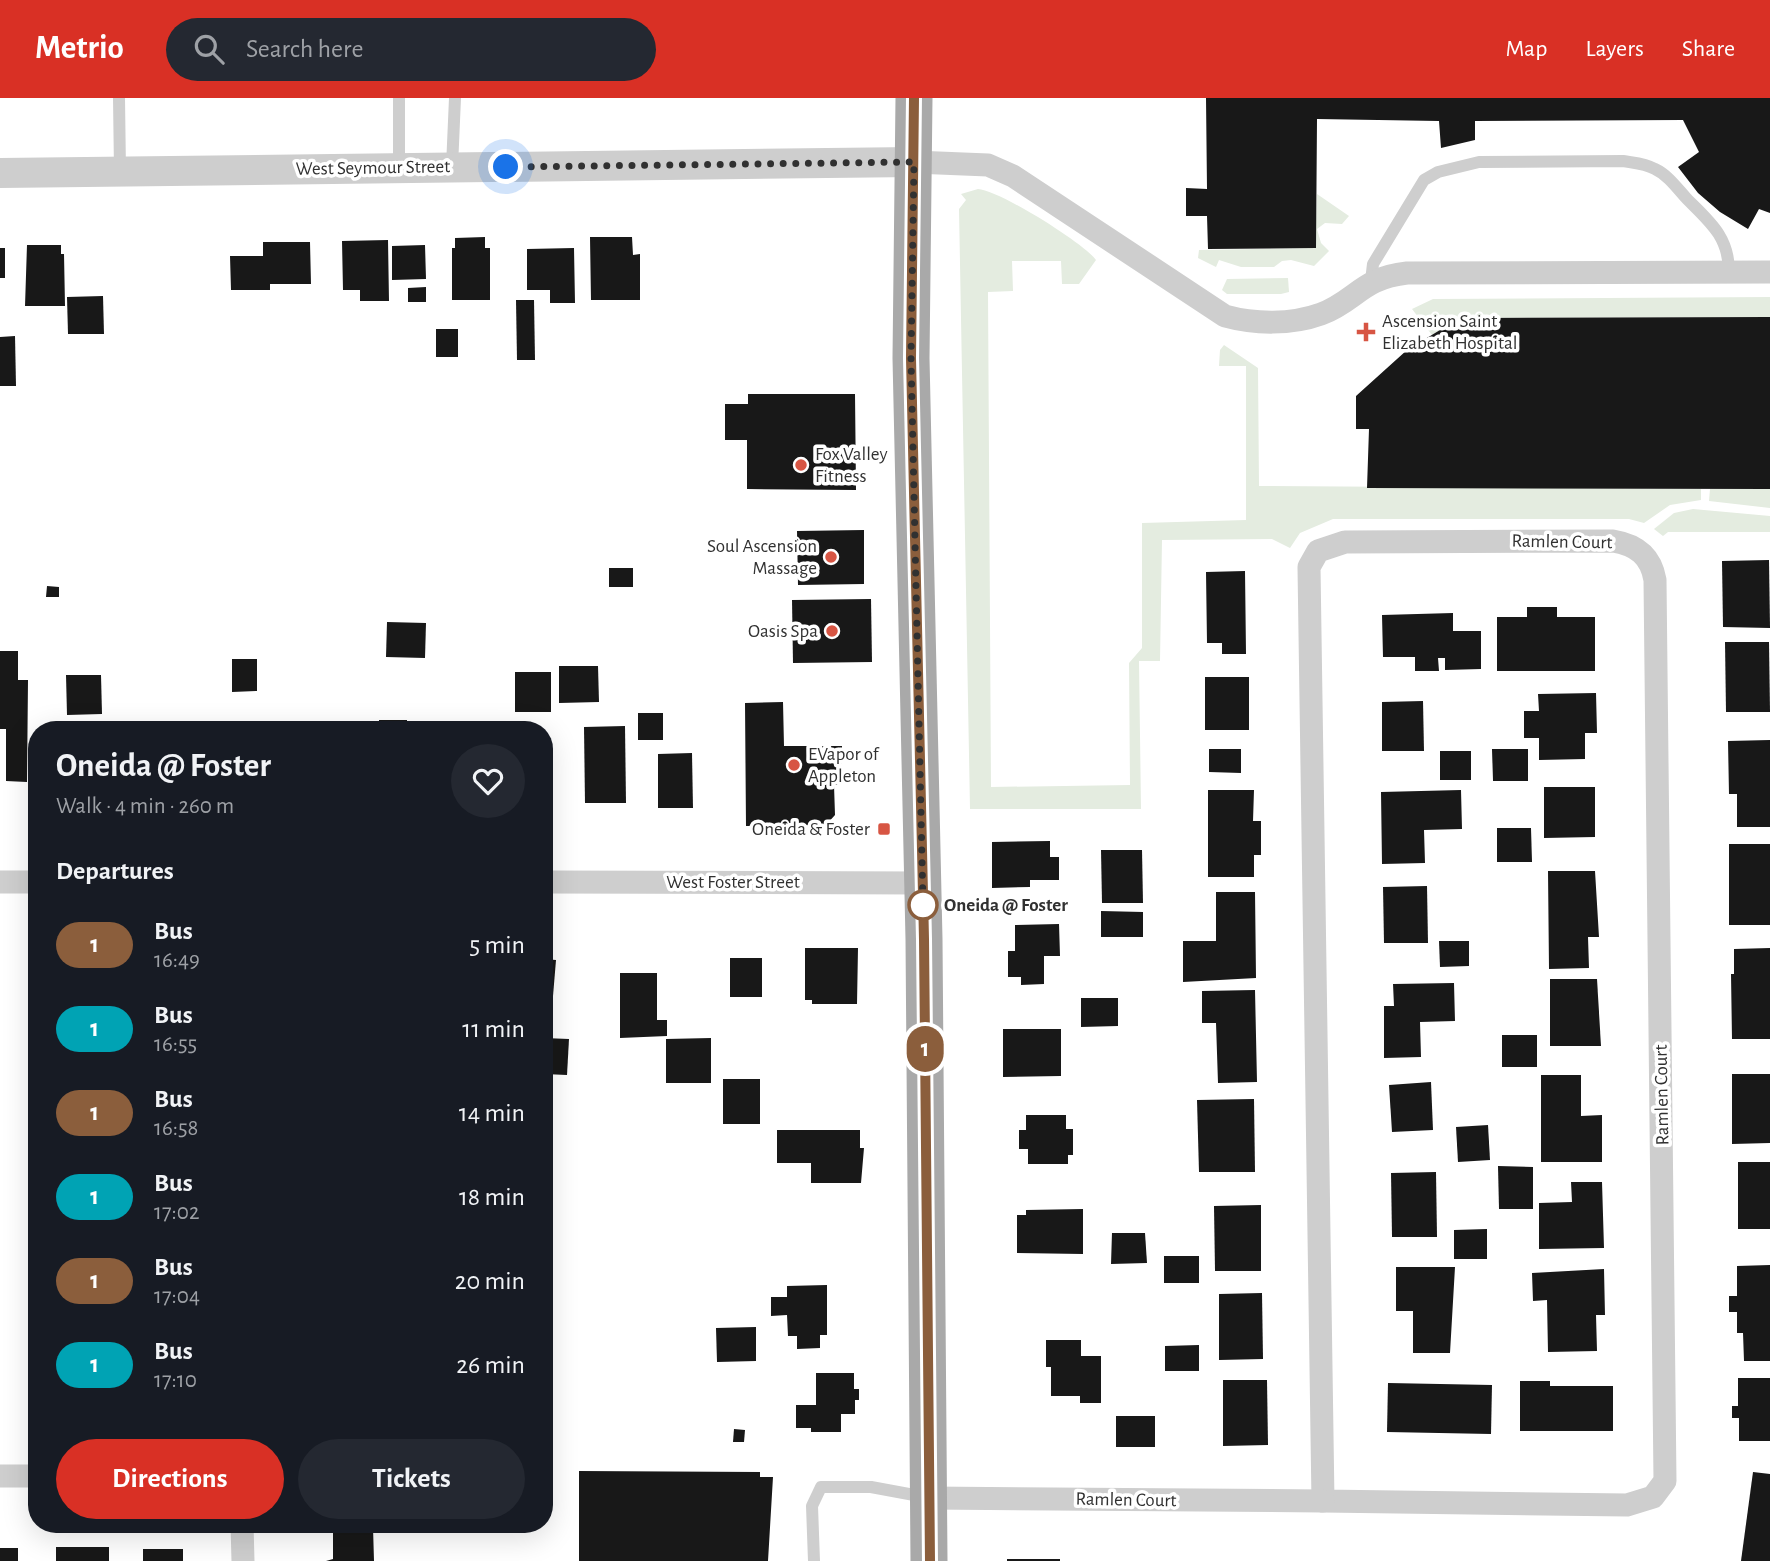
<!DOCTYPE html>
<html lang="en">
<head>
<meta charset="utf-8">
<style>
	:root { --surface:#171b24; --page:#242831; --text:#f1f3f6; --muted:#9ea1a6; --accent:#d93025 }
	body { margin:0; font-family:"Alegreya Sans",sans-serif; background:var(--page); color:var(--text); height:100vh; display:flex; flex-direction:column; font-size:26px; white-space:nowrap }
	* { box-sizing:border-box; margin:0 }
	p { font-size:23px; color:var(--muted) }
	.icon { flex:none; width:38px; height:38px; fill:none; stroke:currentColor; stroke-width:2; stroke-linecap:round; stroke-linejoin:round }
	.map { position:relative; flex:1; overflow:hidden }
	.side { position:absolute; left:28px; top:623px; width:525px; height:812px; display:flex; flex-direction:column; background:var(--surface); border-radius:28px; box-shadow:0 7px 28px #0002 }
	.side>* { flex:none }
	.badge { padding:0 14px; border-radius:23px; font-size:24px; line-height:46px }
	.you { position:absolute; width:35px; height:35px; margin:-18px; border:5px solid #fff; border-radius:50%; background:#1a73e8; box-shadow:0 0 0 10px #1a73e833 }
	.map>.badge { position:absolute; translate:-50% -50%; box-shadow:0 0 0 4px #fff }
	h2 { padding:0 28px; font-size:26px; line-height:63px }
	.round { display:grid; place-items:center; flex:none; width:74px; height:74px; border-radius:37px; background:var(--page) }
	.headline { display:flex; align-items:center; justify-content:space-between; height:119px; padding:0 28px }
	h1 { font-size:33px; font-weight:700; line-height:52px }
	.button { display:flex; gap:14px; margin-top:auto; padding:14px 28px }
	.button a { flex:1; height:80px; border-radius:42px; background:var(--accent); color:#fff; font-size:28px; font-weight:700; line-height:80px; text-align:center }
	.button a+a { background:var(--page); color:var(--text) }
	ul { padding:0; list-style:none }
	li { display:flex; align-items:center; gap:21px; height:84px; padding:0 28px }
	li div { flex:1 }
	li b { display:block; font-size:26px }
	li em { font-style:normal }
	li .badge { min-width:77px; font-weight:700; text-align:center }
	header { display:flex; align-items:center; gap:42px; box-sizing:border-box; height:98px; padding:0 35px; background:var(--accent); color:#fff }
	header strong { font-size:33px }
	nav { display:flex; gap:38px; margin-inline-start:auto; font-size:24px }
	.search { width:490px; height:63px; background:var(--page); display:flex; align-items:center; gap:18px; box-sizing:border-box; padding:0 24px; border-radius:38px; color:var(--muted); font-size:26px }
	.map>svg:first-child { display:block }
	.green { fill:#e4ece0 }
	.building { fill:#181818 }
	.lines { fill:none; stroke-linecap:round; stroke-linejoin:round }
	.service { stroke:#cecece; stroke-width:12 }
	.minor { stroke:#cecece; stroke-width:23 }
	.tertiary { stroke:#cecece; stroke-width:30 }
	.primary { stroke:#a9a9a9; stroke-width:37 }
	.line-casing { stroke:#fff; stroke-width:16 }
	.line { stroke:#8b5e3c; stroke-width:10 }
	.walk { stroke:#313131; stroke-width:7; stroke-dasharray:0 12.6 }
	.poi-dot { fill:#d75543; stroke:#fff; stroke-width:2.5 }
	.stop-dot { fill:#fff; stroke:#8b5e3c; stroke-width:3.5 }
	.labels { text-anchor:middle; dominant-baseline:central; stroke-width:7; stroke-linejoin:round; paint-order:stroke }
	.street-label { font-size:19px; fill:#313131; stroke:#fff }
	.poi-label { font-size:19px; fill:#313131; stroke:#fff; text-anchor:start }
	.stop-label { font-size:19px; font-weight:bold; fill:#313131; stroke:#fff; text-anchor:start }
</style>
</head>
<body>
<header>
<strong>Metrio</strong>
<div class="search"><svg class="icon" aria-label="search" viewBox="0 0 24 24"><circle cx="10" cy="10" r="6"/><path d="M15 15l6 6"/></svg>Search here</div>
<nav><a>Map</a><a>Layers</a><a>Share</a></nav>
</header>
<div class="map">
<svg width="1770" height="1463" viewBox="0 0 1770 1463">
	<rect width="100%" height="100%" fill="#fff"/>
	<!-- green -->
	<g class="green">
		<path d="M 978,91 C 999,92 1085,146 1096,162 L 1079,186 L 1062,186 L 1061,163 L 1012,163 L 1013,193 L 988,194 L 991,689 L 1130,687 L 1129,565 L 1142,550 L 1142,425 L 1246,422 L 1246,268 L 1219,268 L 1220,252 L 1224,247 L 1258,270 L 1259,388 L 1701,391 L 1701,402 L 1670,407 L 1644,425 L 1629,421 L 1333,421 L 1300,435 L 1290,450 L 1272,441 L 1162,442 L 1160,563 L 1139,563 L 1141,711 L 970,711 L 959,111 L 966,102 L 961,96 Z"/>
		<path d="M 1317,96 L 1349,118 L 1342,126 L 1325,125 L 1317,131 L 1321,145 L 1329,153 L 1314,168 L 1291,162 L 1282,163 L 1274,169 L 1241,169 L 1219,162 L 1216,169 L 1198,160 L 1199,152 L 1315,150 Z"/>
		<path d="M 1288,180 L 1289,194 L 1281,196 L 1227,196 L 1222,192 L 1227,181 Z"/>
		<path d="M 1770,199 L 1770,219 L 1477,220 L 1432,237 L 1412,211 L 1433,201 Z"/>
		<path d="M 1710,391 L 1770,391 L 1770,410 L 1709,403 Z"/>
		<path d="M 1693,411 L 1770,418 L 1770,434 L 1668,434 L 1663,438 L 1654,431 L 1674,415 Z"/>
	</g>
	<!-- building -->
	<g class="building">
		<path d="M 1206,0 L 1770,0 L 1770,115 L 1759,111 L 1748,131 L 1720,114 L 1698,95 L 1678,69 L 1699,54 L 1683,22 L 1475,23 L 1475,42 L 1441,50 L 1439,23 L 1317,21 L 1316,150 L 1208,151 L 1207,118 L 1186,118 L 1186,90 L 1207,91 Z"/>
		<path d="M 485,139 L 485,150 L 490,150 L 490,202 L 452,202 L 452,150 L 455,150 L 455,140 Z"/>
		<path d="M 590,139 L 632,139 L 633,157 L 640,156 L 640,202 L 591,202 Z"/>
		<path d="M 388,142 L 389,203 L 360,203 L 360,192 L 343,192 L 342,143 Z"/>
		<path d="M 263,144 L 310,144 L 311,186 L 270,186 L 270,192 L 231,192 L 230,158 L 263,158 Z"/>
		<path d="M 27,147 L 61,147 L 61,156 L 64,156 L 65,208 L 25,208 Z"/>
		<path d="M 425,147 L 426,181 L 392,182 L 392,148 Z"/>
		<rect x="0" y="150" width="5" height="30"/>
		<path d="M 574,150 L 575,205 L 550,205 L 550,192 L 527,192 L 527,151 Z"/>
		<path d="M 426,189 L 426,204 L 408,204 L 408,190 Z"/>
		<path d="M 103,198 L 104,236 L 68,236 L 67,199 Z"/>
		<path d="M 516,202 L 534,202 L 535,262 L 517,262 Z"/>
		<path d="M 1770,219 L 1770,391 L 1367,390 L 1369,331 L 1356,331 L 1356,298 L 1407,252 L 1445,229 L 1477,220 Z"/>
		<rect x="436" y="231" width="22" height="28"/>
		<path d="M 15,238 L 16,288 L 0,288 L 0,239 Z"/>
		<path d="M 748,296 L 855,296 L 856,392 L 747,391 L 747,342 L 725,342 L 725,306 L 748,306 Z"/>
		<path d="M 864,432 L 864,486 L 798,487 L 797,433 Z"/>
		<path d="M 1769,462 L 1770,530 L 1723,529 L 1722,463 Z"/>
		<rect x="609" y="470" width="24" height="19"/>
		<path d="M 1245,473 L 1246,556 L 1222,556 L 1222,545 L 1207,545 L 1206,474 Z"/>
		<path d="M 47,488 L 59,489 L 59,499 L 46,499 Z"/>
		<path d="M 871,501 L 872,564 L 793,565 L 792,502 Z"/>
		<path d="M 1527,509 L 1557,509 L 1557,519 L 1595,519 L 1595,573 L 1497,573 L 1497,519 L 1527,519 Z"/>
		<path d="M 1453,515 L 1453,533 L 1481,533 L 1481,571 L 1445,572 L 1445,560 L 1438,560 L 1439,573 L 1415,573 L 1415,559 L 1383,559 L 1382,517 Z"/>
		<path d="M 387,524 L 426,525 L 425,560 L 386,559 Z"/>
		<path d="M 1725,544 L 1769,544 L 1770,614 L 1726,614 Z"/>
		<path d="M 0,553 L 18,553 L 18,582 L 28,582 L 27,684 L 6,683 L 6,631 L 0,631 Z"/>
		<path d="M 232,561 L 257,561 L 257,593 L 232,594 Z"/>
		<path d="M 559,568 L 598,568 L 599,604 L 559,605 Z"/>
		<rect x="515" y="574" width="36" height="40"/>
		<path d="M 66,577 L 101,577 L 102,616 L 67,617 Z"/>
		<rect x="1205" y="579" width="44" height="53"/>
		<path d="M 1596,595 L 1597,635 L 1585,635 L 1585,661 L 1539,662 L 1539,640 L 1524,640 L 1524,613 L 1539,613 L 1538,596 Z"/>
		<path d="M 1423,603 L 1424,653 L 1382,653 L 1382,604 Z"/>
		<path d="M 783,604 L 784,648 L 842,648 L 842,687 L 834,687 L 835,717 L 826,727 L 746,728 L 745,605 Z"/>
		<rect x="638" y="615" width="25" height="27"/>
		<rect x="379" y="622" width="28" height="10"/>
		<path d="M 625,628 L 626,705 L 585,705 L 584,629 Z"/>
		<path d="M 1770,642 L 1770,729 L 1737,729 L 1737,696 L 1729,696 L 1728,643 Z"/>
		<path d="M 1209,651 L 1241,651 L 1241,675 L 1209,674 Z"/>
		<path d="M 1492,651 L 1528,651 L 1528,683 L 1493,683 Z"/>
		<rect x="1440" y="653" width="31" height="29"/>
		<path d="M 692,655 L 693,710 L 658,710 L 658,656 Z"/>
		<path d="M 1544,689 L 1595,689 L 1595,739 L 1544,740 Z"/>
		<path d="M 1208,692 L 1254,692 L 1253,723 L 1261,723 L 1261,757 L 1254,757 L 1254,779 L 1208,779 Z"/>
		<path d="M 1461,692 L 1462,731 L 1424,732 L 1425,765 L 1382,766 L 1381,694 Z"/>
		<path d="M 1497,730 L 1531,730 L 1532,764 L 1497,764 Z"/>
		<path d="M 1050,743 L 1050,759 L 1059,759 L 1059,782 L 1030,782 L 1030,789 L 992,790 L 992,744 Z"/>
		<rect x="1729" y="746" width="41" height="81"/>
		<path d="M 1101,752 L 1142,752 L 1143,805 L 1102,805 Z"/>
		<path d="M 1548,773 L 1595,773 L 1599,839 L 1588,839 L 1589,870 L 1549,871 Z"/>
		<path d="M 1427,788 L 1428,845 L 1384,845 L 1383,789 Z"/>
		<path d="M 1216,794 L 1255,794 L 1256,880 L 1183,884 L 1183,843 L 1216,843 Z"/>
		<path d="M 1101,813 L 1143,814 L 1143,839 L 1101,839 Z"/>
		<path d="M 1059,826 L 1060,858 L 1044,858 L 1044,886 L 1021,887 L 1021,879 L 1008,879 L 1008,853 L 1015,853 L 1015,827 Z"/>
		<path d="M 1439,843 L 1469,843 L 1469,868 L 1440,869 Z"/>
		<path d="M 805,850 L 858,850 L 857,906 L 812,906 L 812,902 L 805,902 Z"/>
		<path d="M 1770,850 L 1770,941 L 1732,941 L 1731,876 L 1734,876 L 1734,851 Z"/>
		<rect x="730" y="860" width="32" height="39"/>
		<path d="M 544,861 L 556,862 L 551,922 L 544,921 Z"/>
		<path d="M 620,875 L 657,875 L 657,922 L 667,922 L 667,938 L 620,940 Z"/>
		<path d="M 1550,881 L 1597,881 L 1601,948 L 1550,948 Z"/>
		<path d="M 1454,885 L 1455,923 L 1420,924 L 1421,959 L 1384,960 L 1384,908 L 1394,908 L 1393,886 Z"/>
		<path d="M 1255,892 L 1257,984 L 1218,985 L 1216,925 L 1202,925 L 1202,893 Z"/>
		<path d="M 1081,900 L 1118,900 L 1118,928 L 1081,929 Z"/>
		<path d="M 1003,931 L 1061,931 L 1061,978 L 1003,979 Z"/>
		<rect x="1502" y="937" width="35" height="32"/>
		<path d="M 544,940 L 569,941 L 567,977 L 544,976 Z"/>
		<path d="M 711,940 L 711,985 L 666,985 L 666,941 Z"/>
		<path d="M 1732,976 L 1770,976 L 1770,1045 L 1732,1046 Z"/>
		<path d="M 1541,977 L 1581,977 L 1581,1018 L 1602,1017 L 1602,1064 L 1541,1064 Z"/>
		<rect x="723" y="981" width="37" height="45"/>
		<path d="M 1431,984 L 1433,1032 L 1392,1034 L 1389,987 Z"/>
		<path d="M 1254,1001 L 1255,1074 L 1199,1074 L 1197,1002 Z"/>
		<path d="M 1026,1017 L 1066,1017 L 1066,1031 L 1073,1031 L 1073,1057 L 1068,1057 L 1068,1066 L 1028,1066 L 1028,1051 L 1019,1051 L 1019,1032 L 1026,1032 Z"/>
		<path d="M 1488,1027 L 1490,1062 L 1458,1064 L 1456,1029 Z"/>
		<path d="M 777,1032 L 860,1032 L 860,1050 L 864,1050 L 861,1085 L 811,1085 L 811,1065 L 777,1065 Z"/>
		<rect x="1738" y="1064" width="32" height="67"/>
		<path d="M 1498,1068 L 1533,1069 L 1533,1111 L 1499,1111 Z"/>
		<path d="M 1436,1074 L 1437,1139 L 1392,1139 L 1391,1075 Z"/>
		<path d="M 1571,1084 L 1602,1084 L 1604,1150 L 1539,1151 L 1539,1105 L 1572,1104 Z"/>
		<path d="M 1261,1107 L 1261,1173 L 1215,1173 L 1214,1108 Z"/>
		<path d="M 1083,1111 L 1083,1156 L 1017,1155 L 1017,1117 L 1026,1117 L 1026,1112 Z"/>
		<path d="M 1487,1131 L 1487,1161 L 1454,1161 L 1454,1132 Z"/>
		<path d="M 1112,1135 L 1145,1135 L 1147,1165 L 1111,1166 Z"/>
		<rect x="1164" y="1158" width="35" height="27"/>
		<path d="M 1770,1167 L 1770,1263 L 1744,1263 L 1743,1235 L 1737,1235 L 1737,1214 L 1729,1214 L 1729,1198 L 1737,1198 L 1737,1168 Z"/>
		<path d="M 1396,1169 L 1455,1169 L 1450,1255 L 1413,1255 L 1413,1213 L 1396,1213 Z"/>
		<path d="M 1604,1171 L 1605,1217 L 1596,1217 L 1597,1253 L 1548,1254 L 1547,1202 L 1533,1203 L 1532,1175 Z"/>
		<path d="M 827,1187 L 827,1237 L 820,1237 L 820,1250 L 797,1251 L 797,1238 L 788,1238 L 787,1217 L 771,1218 L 771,1199 L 787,1199 L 787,1188 Z"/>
		<path d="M 1262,1195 L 1263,1261 L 1219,1262 L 1219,1196 Z"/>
		<path d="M 756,1229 L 756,1263 L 717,1264 L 716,1230 Z"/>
		<path d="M 1046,1242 L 1081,1242 L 1081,1258 L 1101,1258 L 1101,1305 L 1080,1305 L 1080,1298 L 1051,1298 L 1051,1269 L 1046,1269 Z"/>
		<path d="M 1199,1247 L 1199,1273 L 1165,1273 L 1165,1248 Z"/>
		<path d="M 816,1275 L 854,1275 L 854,1291 L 859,1291 L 859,1302 L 855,1302 L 855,1316 L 841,1316 L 841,1334 L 811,1334 L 811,1330 L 796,1330 L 796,1307 L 816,1307 Z"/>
		<path d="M 1738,1280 L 1770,1280 L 1770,1343 L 1739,1343 L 1739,1320 L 1732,1320 L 1732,1308 L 1738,1308 Z"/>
		<path d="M 1223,1282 L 1267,1282 L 1268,1347 L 1223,1348 Z"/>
		<path d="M 1520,1283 L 1550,1283 L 1550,1288 L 1613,1288 L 1613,1333 L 1520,1333 Z"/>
		<path d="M 1388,1285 L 1492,1287 L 1491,1336 L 1387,1334 Z"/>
		<rect x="1116" y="1318" width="39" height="31"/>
		<path d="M 734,1331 L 745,1332 L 744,1344 L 733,1344 Z"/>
		<path d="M 579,1373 L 760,1374 L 760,1379 L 773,1379 L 768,1463 L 579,1463 Z"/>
		<path d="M 1753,1374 L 1770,1376 L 1770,1463 L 1741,1463 Z"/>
		<path d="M 373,1429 L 374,1463 L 326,1463 L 333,1461 L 333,1430 Z"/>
		<rect x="56" y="1449" width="53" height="14"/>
		<rect x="0" y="1450" width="18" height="13"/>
		<rect x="143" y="1451" width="40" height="12"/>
		<rect x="1007" y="1461" width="53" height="2"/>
	</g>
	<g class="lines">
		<!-- service -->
		<g class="service">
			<path d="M 119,0 L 120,73"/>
			<path d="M 399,0 L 399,70"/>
			<path d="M 452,69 L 455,0"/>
			<path d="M 1371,183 L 1373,166 L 1424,82 L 1438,74 L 1479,64 L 1623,63 C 1634,65 1644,65 1655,71 C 1668,77 1677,90 1687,101 C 1710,124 1729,139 1729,174"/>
			<path d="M 814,1463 L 812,1408 L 821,1389 L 871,1389 L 925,1399"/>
		</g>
		<!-- minor -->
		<g class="minor">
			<path d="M 914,64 L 988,67 L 1013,78 L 1225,218 C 1254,226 1291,227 1321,216 C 1356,203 1361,180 1407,175 L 1770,174"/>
			<path d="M 1613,443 C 1637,447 1651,458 1655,482 L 1665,1383 L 1653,1399 L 1627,1407 L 1323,1403 L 1309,469 L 1318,453 L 1345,444 Z"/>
			<path d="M 0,784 L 37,784"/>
			<path d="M 544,784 L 922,785"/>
			<path d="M 0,1378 L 37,1378"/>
			<path d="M 929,1400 L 1323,1403"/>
			<path d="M 242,1426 L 243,1463"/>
		</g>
		<!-- tertiary -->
		<path class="tertiary" d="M 0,75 L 914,64"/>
		<!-- primary -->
		<path class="primary" d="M 914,0 L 911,260 L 924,841 L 929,1463"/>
	</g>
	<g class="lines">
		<!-- line casing -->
		<g class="line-casing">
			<path id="line" d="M 914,0 L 911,260 L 924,841 L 930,1463"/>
		</g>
		<!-- line -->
		<use href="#line" class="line"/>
		<!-- walk -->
		<path class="walk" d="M 506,69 L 914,64 L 911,260 L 923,807"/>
	</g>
	<!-- markers -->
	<g class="poi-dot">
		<path d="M1362.5 223.5h7v7h7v7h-7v7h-7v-7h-7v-7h7z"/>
		<circle cx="801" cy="367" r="7"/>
		<circle cx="831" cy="459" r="7"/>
		<circle cx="832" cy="533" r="7"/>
		<circle cx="794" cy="667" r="7"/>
		<rect x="877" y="724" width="14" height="14" rx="3.5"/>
	</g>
	<circle class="stop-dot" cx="923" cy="807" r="14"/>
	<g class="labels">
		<!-- street labels -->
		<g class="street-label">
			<text transform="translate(373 70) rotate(-1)">West Seymour Street</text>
			<text transform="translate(1562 444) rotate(1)">Ramlen Court</text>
			<text x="733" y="784">West Foster Street</text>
			<text transform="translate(1662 997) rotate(-91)">Ramlen Court</text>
			<text transform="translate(1126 1402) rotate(1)">Ramlen Court</text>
		</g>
		<!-- poi labels -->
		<g class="poi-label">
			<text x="1382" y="223">Ascension Saint<tspan x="1382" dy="22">Elizabeth Hospital</tspan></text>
			<text x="815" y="356">Fox Valley<tspan x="815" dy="22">Fitness</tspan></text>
			<text x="817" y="448" text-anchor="end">Soul Ascension<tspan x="817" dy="22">Massage</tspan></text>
			<text x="818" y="533" text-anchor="end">Oasis Spa</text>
			<text x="808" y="656">EVapor of<tspan x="808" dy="22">Appleton</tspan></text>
			<text x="870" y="731" text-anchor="end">Oneida &amp; Foster</text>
		</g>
		<!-- stop labels -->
		<g class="stop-label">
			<text x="944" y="807">Oneida @ Foster</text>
		</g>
	</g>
</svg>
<div class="you" style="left:506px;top:69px"></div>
<b class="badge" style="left:925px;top:951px;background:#8b5e3c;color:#fff">1</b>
<section class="side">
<div class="headline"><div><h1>Oneida @ Foster</h1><p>Walk · 4 min · 260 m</p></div><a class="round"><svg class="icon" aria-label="heart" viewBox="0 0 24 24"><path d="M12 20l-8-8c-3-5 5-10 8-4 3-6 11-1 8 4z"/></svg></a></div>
<h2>Departures</h2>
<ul>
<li><span class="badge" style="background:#8b5e3c;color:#fff">1</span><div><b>Bus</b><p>16:49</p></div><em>5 min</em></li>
<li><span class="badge" style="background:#00a3b4;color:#fff">1</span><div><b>Bus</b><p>16:55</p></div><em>11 min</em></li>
<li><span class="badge" style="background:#8b5e3c;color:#fff">1</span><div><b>Bus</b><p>16:58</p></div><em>14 min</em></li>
<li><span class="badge" style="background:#00a3b4;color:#fff">1</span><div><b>Bus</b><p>17:02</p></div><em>18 min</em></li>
<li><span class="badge" style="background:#8b5e3c;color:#fff">1</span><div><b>Bus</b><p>17:04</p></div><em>20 min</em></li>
<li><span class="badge" style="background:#00a3b4;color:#fff">1</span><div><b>Bus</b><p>17:10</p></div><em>26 min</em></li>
</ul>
<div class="button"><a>Directions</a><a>Tickets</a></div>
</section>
</div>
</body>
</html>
